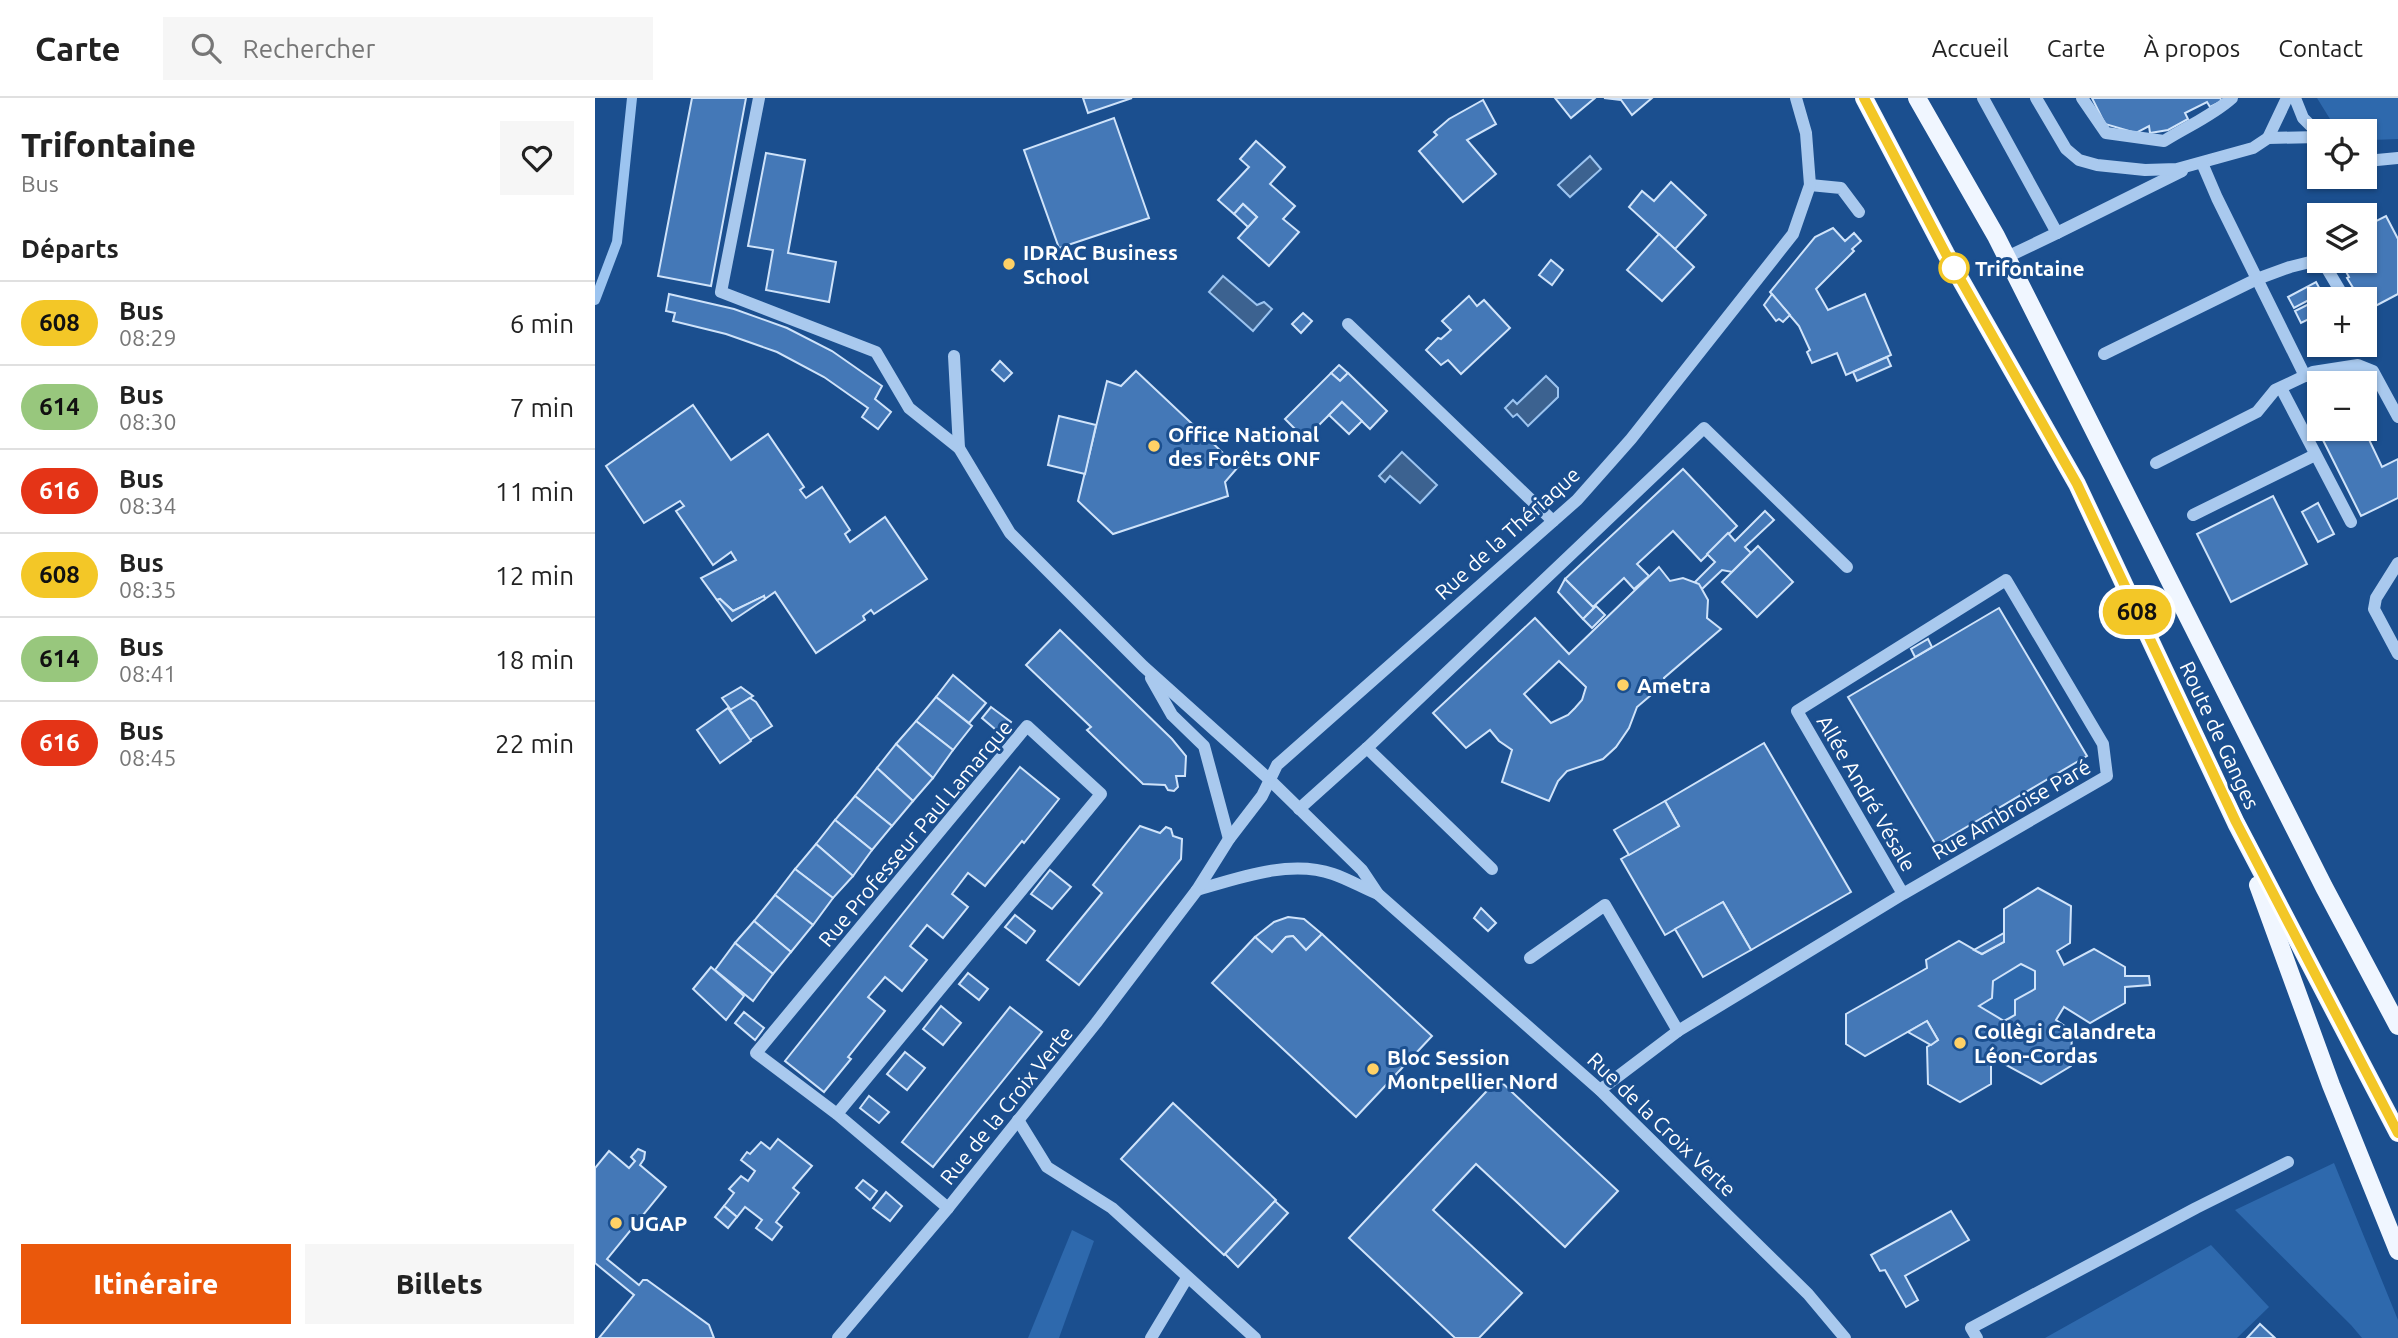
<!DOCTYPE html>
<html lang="fr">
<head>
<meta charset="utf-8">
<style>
	:root { --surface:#fff; --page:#f6f6f6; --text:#222; --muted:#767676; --line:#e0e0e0; --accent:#ea580c }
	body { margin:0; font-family:Ubuntu,sans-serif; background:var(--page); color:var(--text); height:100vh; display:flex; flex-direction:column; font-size:26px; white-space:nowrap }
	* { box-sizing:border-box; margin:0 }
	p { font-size:23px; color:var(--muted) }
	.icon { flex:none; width:38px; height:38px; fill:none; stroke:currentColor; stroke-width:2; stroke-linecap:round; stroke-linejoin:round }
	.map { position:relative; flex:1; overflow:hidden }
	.details { display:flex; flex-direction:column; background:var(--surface); width:595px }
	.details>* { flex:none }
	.badge { padding:0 14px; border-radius:23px; font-size:24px; line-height:46px }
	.buttons { position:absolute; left:1712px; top:21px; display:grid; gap:14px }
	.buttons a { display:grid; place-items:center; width:70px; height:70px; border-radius:0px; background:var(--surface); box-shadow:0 2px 5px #0004; font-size:35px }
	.map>.badge { position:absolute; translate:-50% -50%; box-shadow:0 0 0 4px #fff }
	h2 { padding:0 21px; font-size:26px; line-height:63px }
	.round { display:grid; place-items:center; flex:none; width:74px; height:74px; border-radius:0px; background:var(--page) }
	.summary { display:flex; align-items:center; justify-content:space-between; height:119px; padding:0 21px }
	h1 { font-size:33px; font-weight:800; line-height:52px }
	.cta { display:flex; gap:14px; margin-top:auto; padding:14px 21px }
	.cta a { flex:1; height:80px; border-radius:0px; background:var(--accent); color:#fff; font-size:28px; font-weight:800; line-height:80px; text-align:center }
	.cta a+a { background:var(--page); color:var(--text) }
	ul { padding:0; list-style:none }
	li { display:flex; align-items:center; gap:21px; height:84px; padding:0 21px; border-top:2px solid var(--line) }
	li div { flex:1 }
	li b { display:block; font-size:26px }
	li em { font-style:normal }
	li .badge { min-width:77px; font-weight:700; text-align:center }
	header { display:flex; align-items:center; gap:42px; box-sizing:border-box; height:98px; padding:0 35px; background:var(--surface); border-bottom:2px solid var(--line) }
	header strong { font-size:33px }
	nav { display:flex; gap:38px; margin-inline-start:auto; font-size:24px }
	.search { width:490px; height:63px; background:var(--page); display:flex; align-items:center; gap:18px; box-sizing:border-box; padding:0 24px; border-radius:0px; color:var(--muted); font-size:26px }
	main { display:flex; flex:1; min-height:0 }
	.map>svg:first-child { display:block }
	.green { fill:#2e69ad }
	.water { fill:#3c6290; stroke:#9cc4f0; stroke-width:2 }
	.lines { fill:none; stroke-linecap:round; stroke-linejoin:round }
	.stream { stroke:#9cc4f0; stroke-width:10 }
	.building { fill:#4478b7; stroke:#cfe3fa; stroke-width:2; fill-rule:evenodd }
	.minor { stroke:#a9c9ee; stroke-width:12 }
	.major { stroke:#f0f6ff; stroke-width:18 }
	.line-casing { stroke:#fff; stroke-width:16 }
	.line { stroke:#f3c727; stroke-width:10 }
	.poi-dot { fill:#ffd166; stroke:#1b4f8f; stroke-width:2.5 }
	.stop-dot { fill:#fff; stroke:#f3c727; stroke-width:3.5 }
	.labels { text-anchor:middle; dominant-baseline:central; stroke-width:6; stroke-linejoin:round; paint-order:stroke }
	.poi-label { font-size:21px; font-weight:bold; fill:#fff; stroke:#1b4f8f; text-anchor:start }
	.stop-label { font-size:21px; font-weight:bold; fill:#fff; stroke:#1b4f8f; text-anchor:start }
	.street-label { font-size:21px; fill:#fff; stroke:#1b4f8f }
</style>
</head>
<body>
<header>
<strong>Carte</strong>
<div class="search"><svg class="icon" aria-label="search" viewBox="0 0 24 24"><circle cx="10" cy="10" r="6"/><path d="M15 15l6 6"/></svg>Rechercher</div>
<nav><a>Accueil</a><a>Carte</a><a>À propos</a><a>Contact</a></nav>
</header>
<main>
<section class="details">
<div class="summary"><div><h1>Trifontaine</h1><p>Bus</p></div><a class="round"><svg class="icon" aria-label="heart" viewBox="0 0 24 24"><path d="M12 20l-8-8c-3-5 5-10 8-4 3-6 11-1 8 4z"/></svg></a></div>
<h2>Départs</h2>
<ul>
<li><span class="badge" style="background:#f3c727;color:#111">608</span><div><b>Bus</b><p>08:29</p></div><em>6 min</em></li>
<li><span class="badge" style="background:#98c77d;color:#111">614</span><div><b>Bus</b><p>08:30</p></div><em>7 min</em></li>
<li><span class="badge" style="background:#e43417;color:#fff">616</span><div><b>Bus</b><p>08:34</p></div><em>11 min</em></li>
<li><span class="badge" style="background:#f3c727;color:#111">608</span><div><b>Bus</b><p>08:35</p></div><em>12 min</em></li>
<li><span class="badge" style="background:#98c77d;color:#111">614</span><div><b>Bus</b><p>08:41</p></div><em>18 min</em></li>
<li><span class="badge" style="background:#e43417;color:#fff">616</span><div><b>Bus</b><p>08:45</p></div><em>22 min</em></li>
</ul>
<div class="cta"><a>Itinéraire</a><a>Billets</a></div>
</section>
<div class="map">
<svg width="1803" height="1240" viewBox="0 0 1803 1240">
	<rect width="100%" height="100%" fill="#1b4f8f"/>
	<!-- green -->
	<g class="green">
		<path d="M 1722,0 L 1803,0 L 1803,41 L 1777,42 L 1769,40 L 1769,33 L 1752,33 L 1735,21 Z"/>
		<path d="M 1426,866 L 1440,873 L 1440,891 L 1420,902 L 1420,917 L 1409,923 L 1384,908 L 1398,883 Z"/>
		<path d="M 1739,1065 L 1803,1222 L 1803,1240 L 1767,1240 L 1756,1227 L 1640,1112 Z"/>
		<path d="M 477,1132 L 499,1143 L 464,1240 L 433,1240 Z"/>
		<path d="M 1616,1147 L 1674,1209 L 1642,1240 L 1450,1240 Z"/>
	</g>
	<!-- water -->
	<g class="water">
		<path d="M 995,58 L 1006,71 L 975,99 L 963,87 Z"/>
		<path d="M 628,178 L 662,207 L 669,204 L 677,211 L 658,233 L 614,194 Z"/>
		<path d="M 951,278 L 963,290 L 963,299 L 933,328 L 922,316 L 918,319 L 910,310 L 918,302 L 922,306 Z"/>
		<path d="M 807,354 L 842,387 L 825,405 L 795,378 L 790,384 L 784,378 Z"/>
	</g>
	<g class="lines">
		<!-- stream -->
		<path class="stream" d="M 0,202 L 22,144 L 37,0"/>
	</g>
	<!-- building -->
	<g class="building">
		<path d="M 97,0 L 151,0 L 116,188 L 63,178 Z"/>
		<path d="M 488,0 L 537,0 L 493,15 Z"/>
		<path d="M 960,0 L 1000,0 L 976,20 Z"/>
		<path d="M 1009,0 L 1057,0 L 1037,17 L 1026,2 Z"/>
		<path d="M 1497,0 L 1625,0 L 1627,3 L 1615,9 L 1612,4 L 1590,15 L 1593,21 L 1573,32 L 1555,35 L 1554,28 L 1541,35 L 1510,26 Z"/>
		<path d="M 888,2 L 901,26 L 872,42 L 901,76 L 868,104 L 824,53 L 842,37 L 839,34 L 854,21 Z"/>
		<path d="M 519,20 L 554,120 L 464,150 L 429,52 Z"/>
		<path d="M 661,43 L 690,69 L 675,86 L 700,108 L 688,121 L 704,134 L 674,168 L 643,140 L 662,119 L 648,106 L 639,116 L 623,102 L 654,69 L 645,61 Z"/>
		<path d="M 171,55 L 210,62 L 193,155 L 241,164 L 234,204 L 171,192 L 178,152 L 153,148 Z"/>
		<path d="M 1076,84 L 1111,117 L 1080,151 L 1034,109 L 1047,93 L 1059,103 Z"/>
		<path d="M 648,106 L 662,119 L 653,129 L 639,116 Z"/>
		<path d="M 1791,118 L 1803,141 L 1803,196 L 1771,213 L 1769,201 L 1765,201 L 1752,180 L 1754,179 L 1745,163 L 1769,163 L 1769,129 Z"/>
		<path d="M 1238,130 L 1250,143 L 1259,135 L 1266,143 L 1257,151 L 1259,153 L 1221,191 L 1233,212 L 1270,196 L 1296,257 L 1251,277 L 1242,255 L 1217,265 L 1212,254 L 1215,252 L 1204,228 L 1175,194 L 1220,139 Z"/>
		<path d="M 1064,136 L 1099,169 L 1067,203 L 1032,172 Z"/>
		<path d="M 956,162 L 968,172 L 957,187 L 944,177 Z"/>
		<path d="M 1721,184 L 1727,195 L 1699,210 L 1693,199 Z"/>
		<path d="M 74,196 L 139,211 L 192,230 L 237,253 L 287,288 L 280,301 L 296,314 L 283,331 L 267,319 L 273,310 L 229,279 L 182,254 L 131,236 L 78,223 L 80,215 L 71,213 Z"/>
		<path d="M 1177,196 L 1195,217 L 1188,224 L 1184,221 L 1181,223 L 1169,207 Z"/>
		<path d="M 874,198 L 882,208 L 889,202 L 915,230 L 866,276 L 853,262 L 846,267 L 831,252 L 843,240 L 846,241 L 856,232 L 847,223 Z"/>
		<path d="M 1728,199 L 1729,201 L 1724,201 L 1724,216 L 1706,225 L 1700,213 Z"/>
		<path d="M 708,215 L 717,223 L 706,235 L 697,226 Z"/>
		<path d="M 1292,259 L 1296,268 L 1262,283 L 1258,274 Z"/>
		<path d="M 405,263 L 417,275 L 409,283 L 397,272 Z"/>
		<path d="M 744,267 L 753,275 L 745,283 L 736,275 Z"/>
		<path d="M 541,273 L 643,369 L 630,384 L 633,398 L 518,436 L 483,403 L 512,283 L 526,288 Z"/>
		<path d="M 736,275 L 745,283 L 753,275 L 792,313 L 775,331 L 747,304 L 710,341 L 690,321 Z"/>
		<path d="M 747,304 L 767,323 L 754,336 L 734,317 Z"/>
		<path d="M 98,307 L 136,362 L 173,336 L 209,389 L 205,392 L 211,400 L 227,389 L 255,432 L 250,436 L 255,444 L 290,419 L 332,481 L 279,516 L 276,512 L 268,518 L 270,522 L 221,555 L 180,494 L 170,501 L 169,498 L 138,513 L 125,501 L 122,502 L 106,480 L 141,462 L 136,454 L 118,467 L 81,413 L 89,408 L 85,403 L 49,425 L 11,368 Z"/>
		<path d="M 464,318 L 501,327 L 490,376 L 453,367 Z"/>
		<path d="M 1724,327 L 1724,331 L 1769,331 L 1787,369 L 1803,361 L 1803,400 L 1766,418 L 1721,328 Z"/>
		<path d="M 1088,371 L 1142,428 L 1106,463 L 1078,433 L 1042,466 L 1054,478 L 1039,491 L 1029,480 L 998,509 L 970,481 Z"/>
		<path d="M 1678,398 L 1712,466 L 1636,504 L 1602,436 Z"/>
		<path d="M 1723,405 L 1739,436 L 1723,444 L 1707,414 Z"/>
		<path d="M 1170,413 L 1179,422 L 1150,449 L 1156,455 L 1137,474 L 1127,472 L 1107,491 L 1100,484 L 1120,464 L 1112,456 L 1133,435 L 1140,443 Z"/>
		<path d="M 1163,448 L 1198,484 L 1162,519 L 1127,484 Z"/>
		<path d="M 1064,469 L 1075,483 L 1088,480 L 1104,486 L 1113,502 L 1112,520 L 1126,531 L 1069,580 L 1070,585 L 1042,609 L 1034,630 L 1021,649 L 1008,661 L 972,673 L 963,683 L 954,703 L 907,684 L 917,652 L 904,643 L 895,632 L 871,650 L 838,615 L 940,520 L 974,556 ZM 964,563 L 991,589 L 987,602 L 980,610 L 973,617 L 956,625 L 929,596 Z"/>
		<path d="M 970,481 L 998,509 L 1001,508 L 988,521 L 963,494 Z"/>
		<path d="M 169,498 L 170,501 L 137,523 L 122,502 L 125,501 L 138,513 Z"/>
		<path d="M 1001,508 L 1010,517 L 997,530 L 988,521 Z"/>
		<path d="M 1404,510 L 1492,658 L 1341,747 L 1253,599 Z"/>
		<path d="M 465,532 L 577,641 L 591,658 L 590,678 L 581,678 L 583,689 L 579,693 L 573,692 L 570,687 L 548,686 L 492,632 L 496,629 L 431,567 Z"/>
		<path d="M 1333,541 L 1337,549 L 1320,559 L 1316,551 Z"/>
		<path d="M 358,577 L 391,605 L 374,625 L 341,599 Z"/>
		<path d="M 146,589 L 158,598 L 136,612 L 127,600 Z"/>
		<path d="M 341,599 L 377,628 L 358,652 L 321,623 Z"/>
		<path d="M 155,600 L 161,604 L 177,628 L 155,642 L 135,612 Z"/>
		<path d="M 396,609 L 416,624 L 407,637 L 387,620 Z"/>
		<path d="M 133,610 L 156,643 L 125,665 L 102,632 Z"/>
		<path d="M 321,623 L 358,652 L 338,680 L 301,646 Z"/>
		<path d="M 1169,645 L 1256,794 L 1156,852 L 1128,804 L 1070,837 L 1026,761 L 1084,728 L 1070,703 Z"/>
		<path d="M 301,646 L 338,680 L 318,703 L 282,670 Z"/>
		<path d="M 425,669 L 464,701 L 429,745 L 427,743 L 390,788 L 373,775 L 357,796 L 373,809 L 348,840 L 332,827 L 315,848 L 332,862 L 307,893 L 290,879 L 273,899 L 290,913 L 253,959 L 256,961 L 229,994 L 190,963 Z"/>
		<path d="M 282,670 L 318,703 L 297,728 L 260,698 Z"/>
		<path d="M 260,698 L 297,728 L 277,752 L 240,722 Z"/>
		<path d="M 1070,703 L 1084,728 L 1034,757 L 1019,732 Z"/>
		<path d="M 240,722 L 277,752 L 258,778 L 221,746 Z"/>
		<path d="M 545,728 L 565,735 L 571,729 L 576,731 L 578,738 L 587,741 L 586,761 L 484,887 L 452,862 L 507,795 L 498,787 Z"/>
		<path d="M 221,746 L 258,778 L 238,800 L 200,771 Z"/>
		<path d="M 200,771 L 238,800 L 218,827 L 180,797 Z"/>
		<path d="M 455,772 L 476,789 L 457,811 L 436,796 Z"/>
		<path d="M 1443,790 L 1476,808 L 1475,845 L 1462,853 L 1469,867 L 1499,851 L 1530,869 L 1530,878 L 1554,878 L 1555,887 L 1530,889 L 1530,905 L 1495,925 L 1469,909 L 1461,922 L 1477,933 L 1476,968 L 1446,986 L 1411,967 L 1412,954 L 1396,955 L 1396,986 L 1365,1004 L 1333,986 L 1332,949 L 1343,942 L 1332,923 L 1270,958 L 1251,946 L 1251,916 L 1332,870 L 1331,862 L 1364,843 L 1387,856 L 1409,844 L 1409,811 ZM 1426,866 L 1440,873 L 1440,891 L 1420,902 L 1420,917 L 1409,923 L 1384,908 L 1397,900 L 1398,883 Z"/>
		<path d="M 180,797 L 218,827 L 196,854 L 159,823 Z"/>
		<path d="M 1128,804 L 1156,852 L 1108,879 L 1080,831 Z"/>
		<path d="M 886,810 L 901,825 L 893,833 L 879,820 Z"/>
		<path d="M 420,817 L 440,833 L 431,845 L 410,829 Z"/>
		<path d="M 693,819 L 709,821 L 727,836 L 711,852 L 698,838 L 691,839 L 677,854 L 660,839 L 679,824 Z"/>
		<path d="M 159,823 L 196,854 L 178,876 L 140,845 Z"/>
		<path d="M 1409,835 L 1409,844 L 1387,856 L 1379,852 Z"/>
		<path d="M 727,836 L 837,938 L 761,1019 L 617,885 L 660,839 L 677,854 L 691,839 L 698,838 L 711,852 Z"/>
		<path d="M 140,845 L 178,876 L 158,903 L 120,872 Z"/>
		<path d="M 116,869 L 149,898 L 131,922 L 98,891 Z"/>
		<path d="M 373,875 L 393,891 L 384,902 L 364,886 Z"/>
		<path d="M 346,908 L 366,925 L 348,947 L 328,931 Z"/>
		<path d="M 415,909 L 447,934 L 338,1069 L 307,1044 Z"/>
		<path d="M 149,914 L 169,930 L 160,942 L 140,925 Z"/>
		<path d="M 1332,923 L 1343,942 L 1336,947 L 1313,934 Z"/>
		<path d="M 310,954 L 330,970 L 312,992 L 292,976 Z"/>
		<path d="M 903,981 L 1023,1093 L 970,1149 L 881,1066 L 838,1112 L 927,1195 L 884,1240 L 860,1240 L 754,1140 Z"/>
		<path d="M 274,998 L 294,1014 L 284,1025 L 265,1010 Z"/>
		<path d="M 578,1005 L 681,1102 L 629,1157 L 526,1061 Z"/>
		<path d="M 183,1041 L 217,1068 L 198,1090 L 204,1095 L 181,1124 L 187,1129 L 177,1142 L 161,1130 L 167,1122 L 150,1109 L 142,1119 L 129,1108 L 139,1095 L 134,1091 L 146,1078 L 153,1083 L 160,1073 L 146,1062 L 152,1054 L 155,1056 L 166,1044 L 175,1051 Z"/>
		<path d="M 43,1051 L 50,1054 L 49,1061 L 45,1067 L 71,1089 L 12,1161 L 44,1187 L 48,1182 L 52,1182 L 114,1227 L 119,1240 L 4,1240 L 39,1197 L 0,1165 L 0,1070 L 14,1053 L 34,1070 L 40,1063 L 36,1059 Z"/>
		<path d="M 268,1082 L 282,1093 L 275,1102 L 261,1090 Z"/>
		<path d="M 291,1094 L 307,1108 L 295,1123 L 278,1110 Z"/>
		<path d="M 680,1103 L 693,1115 L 643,1169 L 630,1156 Z"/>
		<path d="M 129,1108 L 142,1119 L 133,1130 L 120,1119 Z"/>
		<path d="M 1356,1113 L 1374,1142 L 1310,1178 L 1323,1202 L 1311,1209 L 1290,1172 L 1285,1173 L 1276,1157 Z"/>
		<path d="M 1665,1226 L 1680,1240 L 1652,1240 Z"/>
	</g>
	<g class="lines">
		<!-- minor -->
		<g class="minor">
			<path d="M 164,0 L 126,194 L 281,254 L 314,310 L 364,350 L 415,435 L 548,568 L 675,682 L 767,772 L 783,796 L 1005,992 L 1213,1196 L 1250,1240"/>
			<path d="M 1388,0 L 1462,135 L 1587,73"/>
			<path d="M 1441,0 L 1471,51 L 1484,62 L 1502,67 L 1550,72 L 1582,71 L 1658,50 L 1673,40 L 1724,39"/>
			<path d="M 1487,0 L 1511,35 L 1569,43 C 1591,29 1617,18 1637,0"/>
			<path d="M 1700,0 L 1708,20 L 1724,36"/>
			<path d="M 1673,40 L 1692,0"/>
			<path d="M 1769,59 L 1782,62 L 1803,60"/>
			<path d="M 1607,65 L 1622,100 L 1710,278"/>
			<path d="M 1215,87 L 1246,90 L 1264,114"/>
			<path d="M 1412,159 L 1462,135"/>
			<path d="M 753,226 L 958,423"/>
			<path d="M 1509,256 L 1662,181 L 1695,169 L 1715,164 L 1731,169 L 1750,201"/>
			<path d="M 359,258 L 364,350"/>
			<path d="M 1686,290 L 1756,424"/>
			<path d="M 1561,365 L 1662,314 L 1680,292 L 1718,274 L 1763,267 L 1778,273 L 1803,319"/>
			<path d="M 1598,417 L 1720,357"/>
			<path d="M 1803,465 L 1781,500 L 1779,511 L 1803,556"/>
			<path d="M 556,580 L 577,617 L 609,648 L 634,741"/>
			<path d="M 704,711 L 772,650"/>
			<path d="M 897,771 L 772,650 L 1109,330 L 1252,469"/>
			<path d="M 602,792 C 643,780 695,761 738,776 C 753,781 768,790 783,796"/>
			<path d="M 935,860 L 1010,807 L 1083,933 L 1308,796 L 1512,678 L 1508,646 L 1411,482 L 1202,613 L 1308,796"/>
			<path d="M 1005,992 L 1083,933"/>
			<path d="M 242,1016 L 506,696 L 432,628 L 161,955 L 242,1016 L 353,1110"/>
			<path d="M 423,1022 L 452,1069 L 517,1110 L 660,1240"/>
			<path d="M 243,1240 L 353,1110 L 501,925 L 602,792 L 634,741 L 667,698 L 682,667 L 982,402 L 1036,341 L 1198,136 L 1215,87 L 1211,35 L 1201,0"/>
			<path d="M 556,1240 L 592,1180"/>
			<path d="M 1382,1240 L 1376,1230 L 1601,1110 L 1693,1064"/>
		</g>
		<!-- major -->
		<g class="major">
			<path d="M 1269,0 L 1351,156 L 1482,386 L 1641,725 L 1803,1035"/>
			<path d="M 1322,0 L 1401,138 L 1729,789 L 1803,928"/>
			<path d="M 1663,787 L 1736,987 L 1803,1153"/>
		</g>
	</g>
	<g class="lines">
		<!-- line casing -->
		<g class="line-casing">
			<path id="line" d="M 1269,0 L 1351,156 L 1482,386 L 1641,724 L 1803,1035"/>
		</g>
		<!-- line -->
		<use href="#line" class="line"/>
	</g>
	<!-- markers -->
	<g class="poi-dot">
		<circle cx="414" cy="166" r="7"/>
		<circle cx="559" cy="348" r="7"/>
		<circle cx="1028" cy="587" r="7"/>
		<circle cx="1365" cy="945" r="7"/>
		<circle cx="778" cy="971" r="7"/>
		<circle cx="21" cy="1125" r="7"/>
	</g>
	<circle class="stop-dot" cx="1359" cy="170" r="14"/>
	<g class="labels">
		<!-- poi labels -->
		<g class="poi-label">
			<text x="428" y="154">IDRAC Business<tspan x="428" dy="24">School</tspan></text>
			<text x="573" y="336">Office National<tspan x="573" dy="24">des Forêts ONF</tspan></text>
			<text x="1042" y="587">Ametra</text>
			<text x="1379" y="933">Collègi Calandreta<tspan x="1379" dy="24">Léon-Cordas</tspan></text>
			<text x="792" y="959">Bloc Session<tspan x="792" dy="24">Montpellier Nord</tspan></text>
			<text x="35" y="1125">UGAP</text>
		</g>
		<!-- stop labels -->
		<g class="stop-label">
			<text x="1380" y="170">Trifontaine</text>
		</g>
		<!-- street labels -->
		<g class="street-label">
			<text transform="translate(912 435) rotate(-42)">Rue de la Thériaque</text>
			<text transform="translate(1625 637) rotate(65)">Route de Ganges</text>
			<text transform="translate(1272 695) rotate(60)">Allée André Vésale</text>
			<text transform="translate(1416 711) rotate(-30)">Rue Ambroise Paré</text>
			<text transform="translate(320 735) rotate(-50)">Rue Professeur Paul Lamarque</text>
			<text transform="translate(411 1007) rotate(-51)">Rue de la Croix Verte</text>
			<text transform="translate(1067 1026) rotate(44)">Rue de la Croix Verte</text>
		</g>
	</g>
</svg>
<div class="buttons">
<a><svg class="icon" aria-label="locate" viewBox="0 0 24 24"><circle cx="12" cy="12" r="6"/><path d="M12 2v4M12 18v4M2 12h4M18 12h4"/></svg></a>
<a><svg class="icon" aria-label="layers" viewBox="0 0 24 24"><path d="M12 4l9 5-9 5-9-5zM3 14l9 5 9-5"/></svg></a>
<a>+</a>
<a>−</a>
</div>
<b class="badge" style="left:1542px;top:514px;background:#f3c727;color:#111">608</b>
</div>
</main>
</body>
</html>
